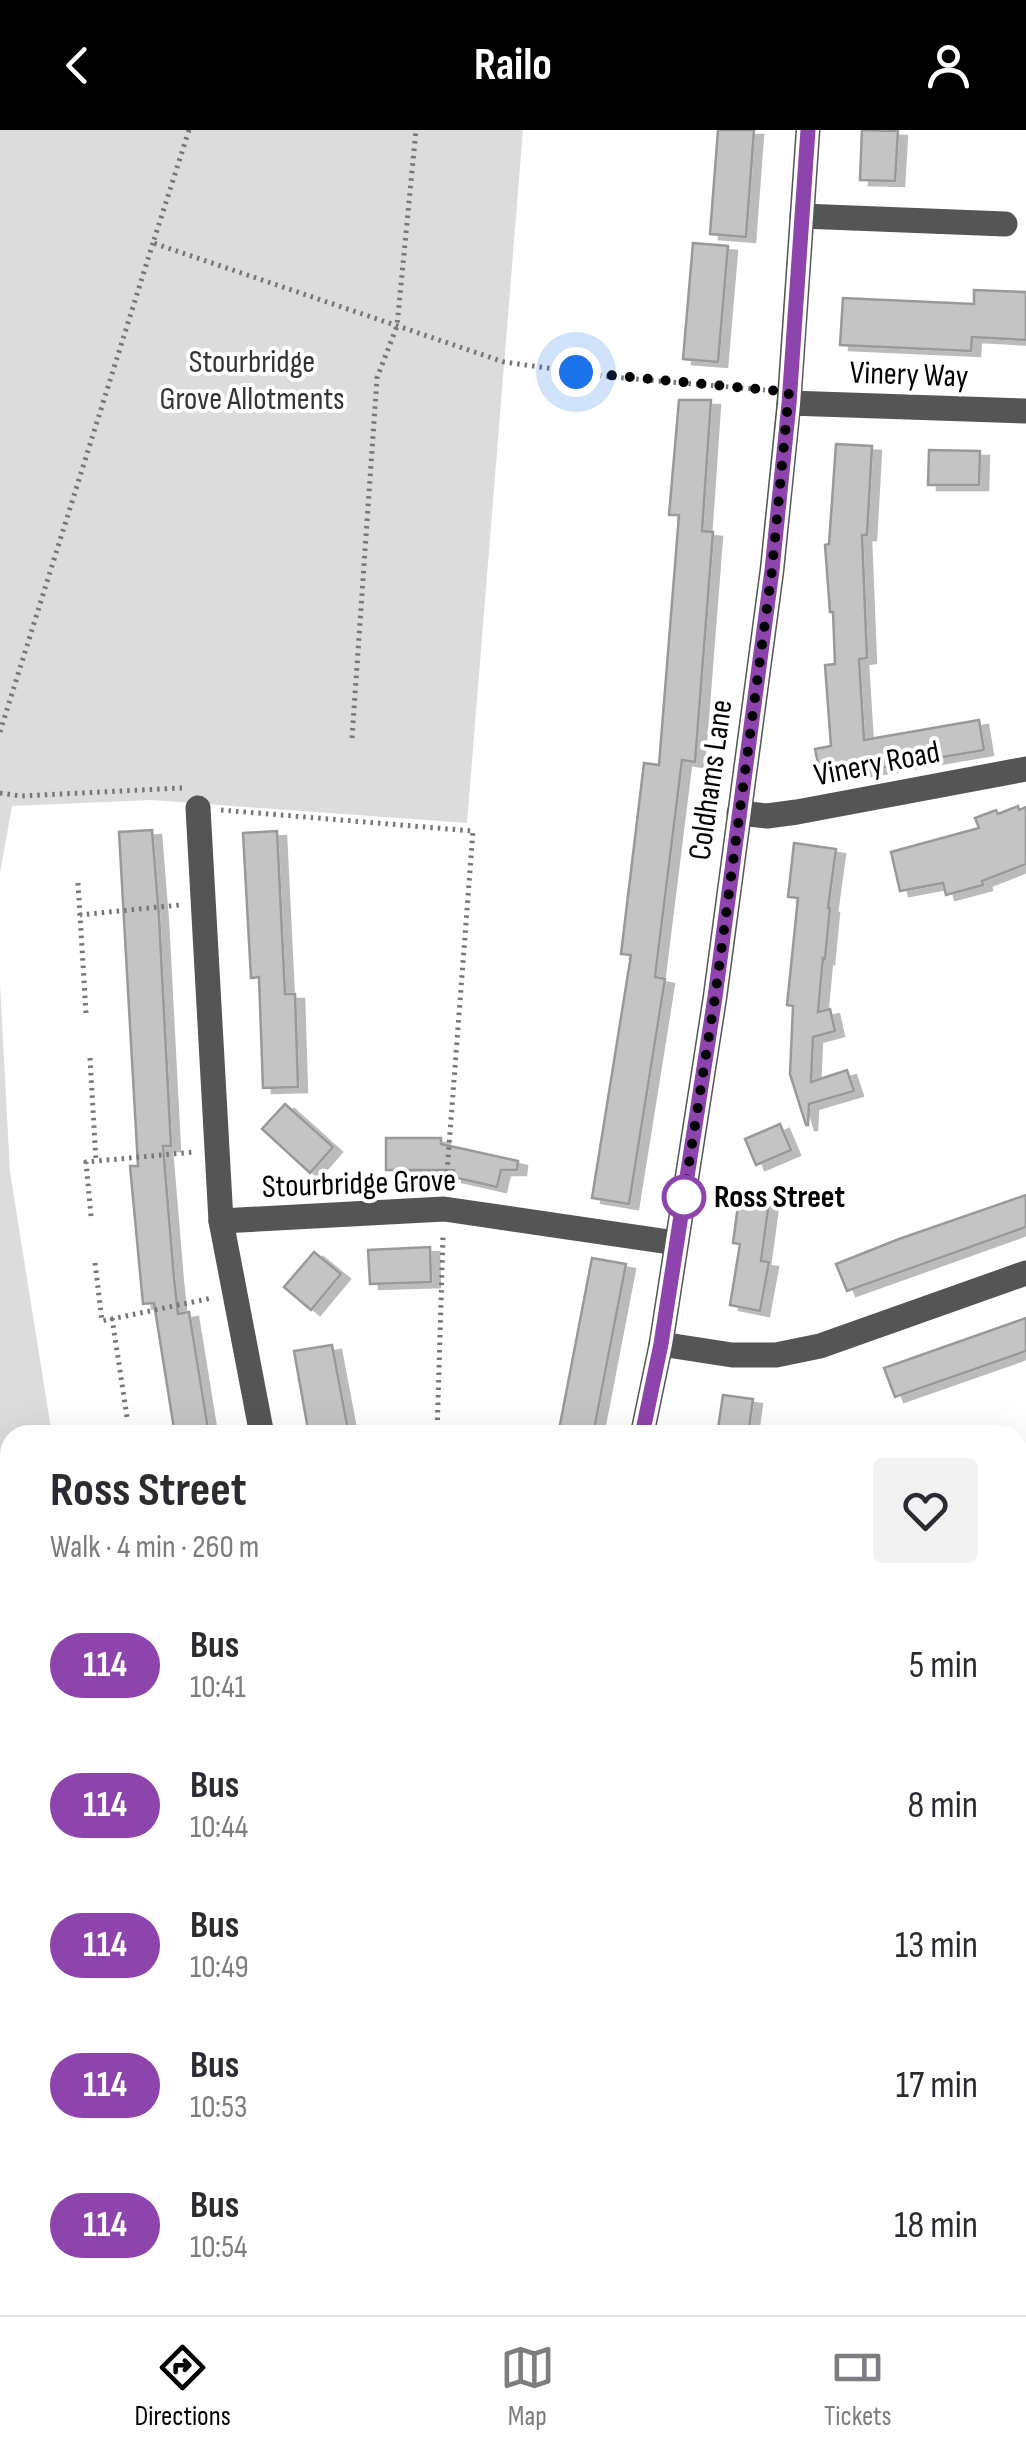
<!DOCTYPE html>
<html lang="en">
<head>
<meta charset="utf-8">
<style>
	:root { --surface:#fff; --page:#f2f2f3; --text:#2b2b33; --muted:#7c7c81; --line:#e1e1e2; --accent:#000 }
	body { margin:0; font-family:"Sofia Sans Condensed",sans-serif; background:var(--page); color:var(--text); height:100vh; display:flex; flex-direction:column; font-size:38px; white-space:nowrap }
	* { box-sizing:border-box; margin:0 }
	p { font-size:32px; color:var(--muted) }
	.icon { flex:none; width:55px; height:55px; fill:none; stroke:currentColor; stroke-width:2; stroke-linecap:round; stroke-linejoin:round }
	.map { position:relative; flex:1; overflow:hidden }
	.details { position:absolute; left:0px; top:1295px; width:1028px; height:890px; display:flex; flex-direction:column; background:var(--surface); border-radius:30px 30px 0 0; box-shadow:0 10px 40px #0002 }
	.details>* { flex:none }
	.badge { padding:0 20px; border-radius:32px; font-size:35px; line-height:65px }
	.you { position:absolute; width:50px; height:50px; margin:-25px; border:8px solid #fff; border-radius:50%; background:#1a73e8; box-shadow:0 0 0 15px #1a73e833 }
	.map>.badge { position:absolute; translate:-50% -50%; box-shadow:0 0 0 5px #fff }
	.round { display:grid; place-items:center; flex:none; width:105px; height:105px; border-radius:10px; background:var(--page) }
	.summary { display:flex; align-items:center; justify-content:space-between; height:170px; padding:0 50px }
	h1 { font-size:48px; font-weight:700; line-height:75px }
	ul { padding:0; list-style:none }
	li { display:flex; align-items:center; gap:30px; height:140px; padding:0 50px }
	li div { flex:1 }
	li b { display:block; font-size:38px }
	li em { font-style:normal }
	li .badge { min-width:110px; font-weight:700; text-align:center }
	header { display:flex; justify-content:space-between; align-items:center; height:130px; padding:0 50px; background:var(--accent); color:#fff; font-size:45px; font-weight:700 }
	.tab-bar { display:flex; justify-content:space-around; align-items:center; height:140px; border-top:2px solid var(--line); background:var(--surface); font-size:28px; color:var(--muted) }
	.tab-bar a { display:grid; justify-items:center; gap:5px }
	.tab-bar .selected { color:var(--accent) }
	.map>svg:first-child { display:block }
	.green { fill:#dcdcdc }
	.building { fill:#c4c4c4; stroke:#999; stroke-width:2.5; filter:url(#shadow) }
	.lines { fill:none; stroke-linecap:round; stroke-linejoin:round }
	.path { stroke:#777; stroke-width:5; stroke-dasharray:2.5 5; stroke-linecap:butt }
	.minor { stroke:#555; stroke-width:25 }
	.line-casing { stroke:#fff; stroke-width:22 }
	.line { stroke:#8e44ad; stroke-width:15 }
	.walk { stroke:#000; stroke-width:10; stroke-dasharray:0 18 }
	.stop-dot { fill:#fff; stroke:#8e44ad; stroke-width:5 }
	.labels { text-anchor:middle; dominant-baseline:central; stroke-width:8; stroke-linejoin:round; paint-order:stroke }
	.park-label { font-size:32px; fill:#333; stroke:#fff }
	.street-label { font-size:32px; fill:#000; stroke:#fff }
	.stop-label { font-size:32px; font-weight:bold; fill:#000; stroke:#fff; text-anchor:start }
</style>
</head>
<body>
<header><svg class="icon" aria-label="back" viewBox="0 0 24 24"><path d="M15 5l-7 7 7 7"/></svg>Railo<svg class="icon" aria-label="person" viewBox="0 0 24 24"><circle cx="12" cy="8" r="4"/><path d="M4 21q1-7 8-7t8 7"/></svg></header>
<div class="map">
<svg width="1026" height="2185" viewBox="0 0 1026 2185">
	<defs>
		<filter id="shadow"><feDropShadow dx="9" dy="5" stdDeviation="0" flood-color="#0004"/></filter>
	</defs>
	<rect width="100%" height="100%" fill="#fff"/>
	<!-- green -->
	<g class="green">
		<path d="M 0,0 L 523,0 L 467,693 L 151,670 L 12,676 L 0,743 Z"/>
		<path d="M 0,854 L 10,1042 L 52,1305 L 10,1305 L 10,2175 L 193,2175 L 188,2185 L 0,2185 Z"/>
		<path d="M 1026,1374 L 1026,1661 L 1018,1663 L 1018,1378 Z"/>
	</g>
	<!-- building -->
	<g class="building">
		<path d="M 718,0 L 754,0 L 746,107 L 710,104 Z"/>
		<path d="M 862,0 L 898,1 L 895,51 L 860,50 Z"/>
		<path d="M 693,113 L 728,116 L 718,232 L 683,229 Z"/>
		<path d="M 974,160 L 1026,162 L 1026,210 L 972,207 L 971,221 L 840,215 L 843,168 L 974,174 Z"/>
		<path d="M 679,270 L 711,270 L 702,401 L 713,402 L 695,632 L 682,630 L 655,847 L 665,849 L 629,1074 L 592,1068 L 631,825 L 621,824 L 644,633 L 659,635 L 679,385 L 669,385 Z"/>
		<path d="M 836,314 L 872,316 L 867,405 L 862,405 L 867,528 L 859,529 L 864,610 L 979,590 L 984,620 L 821,648 L 815,619 L 831,616 L 825,535 L 835,534 L 833,482 L 830,482 L 825,415 L 829,414 Z"/>
		<path d="M 929,320 L 980,321 L 979,355 L 928,355 Z"/>
		<path d="M 1018,676 L 1019,680 L 1026,677 L 1026,734 L 982,751 L 983,755 L 946,765 L 943,753 L 900,761 L 891,722 L 979,698 L 975,688 L 996,680 L 998,684 Z"/>
		<path d="M 152,700 L 159,787 L 171,1016 L 163,1016 L 174,1148 L 178,1184 L 189,1182 L 209,1305 L 175,1305 L 154,1173 L 143,1174 L 130,1036 L 138,1036 L 119,702 Z"/>
		<path d="M 277,701 L 285,864 L 295,864 L 298,957 L 263,958 L 259,847 L 251,848 L 243,703 Z"/>
		<path d="M 794,713 L 836,719 L 828,778 L 830,778 L 825,829 L 823,828 L 818,882 L 830,879 L 835,901 L 813,907 L 811,952 L 847,940 L 854,961 L 809,974 L 808,995 L 806,995 L 790,944 L 793,876 L 787,875 L 798,768 L 788,767 Z"/>
		<path d="M 285,974 L 333,1017 L 310,1043 L 262,999 Z"/>
		<path d="M 780,994 L 791,1020 L 756,1035 L 745,1009 Z"/>
		<path d="M 386,1008 L 441,1008 L 441,1014 L 518,1031 L 517,1040 L 501,1040 L 497,1057 L 453,1047 L 454,1040 L 386,1040 Z"/>
		<path d="M 1026,1065 L 1026,1097 L 847,1161 L 836,1134 L 899,1109 Z"/>
		<path d="M 739,1068 L 769,1072 L 761,1131 L 769,1132 L 760,1181 L 730,1175 L 740,1114 L 733,1113 Z"/>
		<path d="M 430,1117 L 431,1152 L 370,1154 L 368,1120 Z"/>
		<path d="M 314,1122 L 341,1144 L 311,1180 L 284,1157 Z"/>
		<path d="M 592,1128 L 626,1134 L 593,1305 L 558,1305 Z"/>
		<path d="M 1026,1188 L 1026,1221 L 895,1267 L 884,1238 Z"/>
		<path d="M 332,1215 L 349,1305 L 309,1305 L 294,1221 Z"/>
		<path d="M 723,1265 L 753,1269 L 748,1305 L 717,1305 Z"/>
	</g>
	<g class="lines">
		<!-- path -->
		<g class="path">
			<path d="M 189,0 L 153,113 L 504,232 L 612,247 L 765,260"/>
			<path d="M 0,602 L 153,113"/>
			<path d="M 352,608 L 377,248 L 397,196 L 416,0"/>
			<path d="M 0,663 L 21,666 L 182,658"/>
			<path d="M 221,680 L 473,701 L 446,1055"/>
			<path d="M 78,753 L 80,785"/>
			<path d="M 86,883 L 80,785 L 180,775"/>
			<path d="M 90,928 L 96,1032"/>
			<path d="M 91,1086 L 86,1032 L 194,1022"/>
			<path d="M 95,1133 L 102,1191 L 212,1168"/>
			<path d="M 112,1188 L 127,1287"/>
			<path d="M 437,1305 L 443,1106"/>
			<path d="M 1018,1486 L 1026,1483"/>
			<path d="M 0,1682 L 10,1686"/>
		</g>
		<!-- minor -->
		<g class="minor">
			<path d="M 802,86 L 1005,94"/>
			<path d="M 789,273 L 1026,281"/>
			<path d="M 198,678 L 221,1091 L 262,1305"/>
			<path d="M 739,683 L 767,686 L 797,682 L 1026,639"/>
			<path d="M 221,1091 L 444,1079 L 676,1113"/>
			<path d="M 661,1214 L 732,1225 L 776,1225 L 820,1216 L 1026,1143"/>
			<path d="M 642,1305 L 661,1214 L 715,867 L 772,440 L 789,273 L 808,0"/>
			<path d="M 1018,1670 L 1026,1667"/>
			<path d="M 1018,1888 L 1026,1886"/>
			<path d="M 1018,2101 L 1026,2099"/>
			<path d="M 507,2175 L 510,2185"/>
			<path d="M 213,2185 L 219,2175"/>
			<path d="M 730,2185 L 764,2175"/>
		</g>
	</g>
	<g class="lines">
		<!-- line casing -->
		<g class="line-casing">
			<path id="line" d="M 642,1305 L 661,1214 L 715,867 L 772,440 L 789,274 L 808,0"/>
		</g>
		<!-- line -->
		<use href="#line" class="line"/>
		<!-- walk -->
		<path class="walk" d="M 576,242 L 789,262 L 772,440 L 715,867 L 682,1078 L 684,1067"/>
	</g>
	<!-- markers -->
	<circle class="stop-dot" cx="684" cy="1067" r="20"/>
	<g class="labels">
		<!-- park labels -->
		<g class="park-label">
			<text x="252" y="232">Stourbridge<tspan x="252" dy="37">Grove Allotments</tspan></text>
		</g>
		<!-- street labels -->
		<g class="street-label">
			<text transform="translate(909 245) rotate(2)">Vinery Way</text>
			<text transform="translate(877 634) rotate(-11)">Vinery Road</text>
			<text transform="translate(711 650) rotate(-82)">Coldhams Lane</text>
			<text transform="translate(359 1054) rotate(-2)">Stourbridge Grove</text>
		</g>
		<!-- stop labels -->
		<g class="stop-label">
			<text x="714" y="1067">Ross Street</text>
		</g>
	</g>
</svg>
<div class="you" style="left:576px;top:242px"></div>
<section class="details">
<div class="summary"><div><h1>Ross Street</h1><p>Walk · 4 min · 260 m</p></div><a class="round"><svg class="icon" aria-label="heart" viewBox="0 0 24 24"><path d="M12 20l-8-8c-3-5 5-10 8-4 3-6 11-1 8 4z"/></svg></a></div>
<ul>
<li><span class="badge" style="background:#8e44ad;color:#fff">114</span><div><b>Bus</b><p>10:41</p></div><em>5 min</em></li>
<li><span class="badge" style="background:#8e44ad;color:#fff">114</span><div><b>Bus</b><p>10:44</p></div><em>8 min</em></li>
<li><span class="badge" style="background:#8e44ad;color:#fff">114</span><div><b>Bus</b><p>10:49</p></div><em>13 min</em></li>
<li><span class="badge" style="background:#8e44ad;color:#fff">114</span><div><b>Bus</b><p>10:53</p></div><em>17 min</em></li>
<li><span class="badge" style="background:#8e44ad;color:#fff">114</span><div><b>Bus</b><p>10:54</p></div><em>18 min</em></li>
</ul>
</section>
</div>
<nav class="tab-bar">
<a class="selected"><svg class="icon" aria-label="directions" viewBox="0 0 24 24"><path d="M12 3l9 9-9 9-9-9zM9 14v-3h6M13 9l2 2-2 2"/></svg>Directions</a>
<a><svg class="icon" aria-label="map" viewBox="0 0 24 24"><path d="M3 6l6-2 6 2 6-2v14l-6 2-6-2-6 2zM9 4v14M15 6v14"/></svg>Map</a>
<a><svg class="icon" aria-label="tickets" viewBox="0 0 24 24"><path d="M3 7h18v10H3zM15 7v10"/></svg>Tickets</a>
</nav>
</body>
</html>
